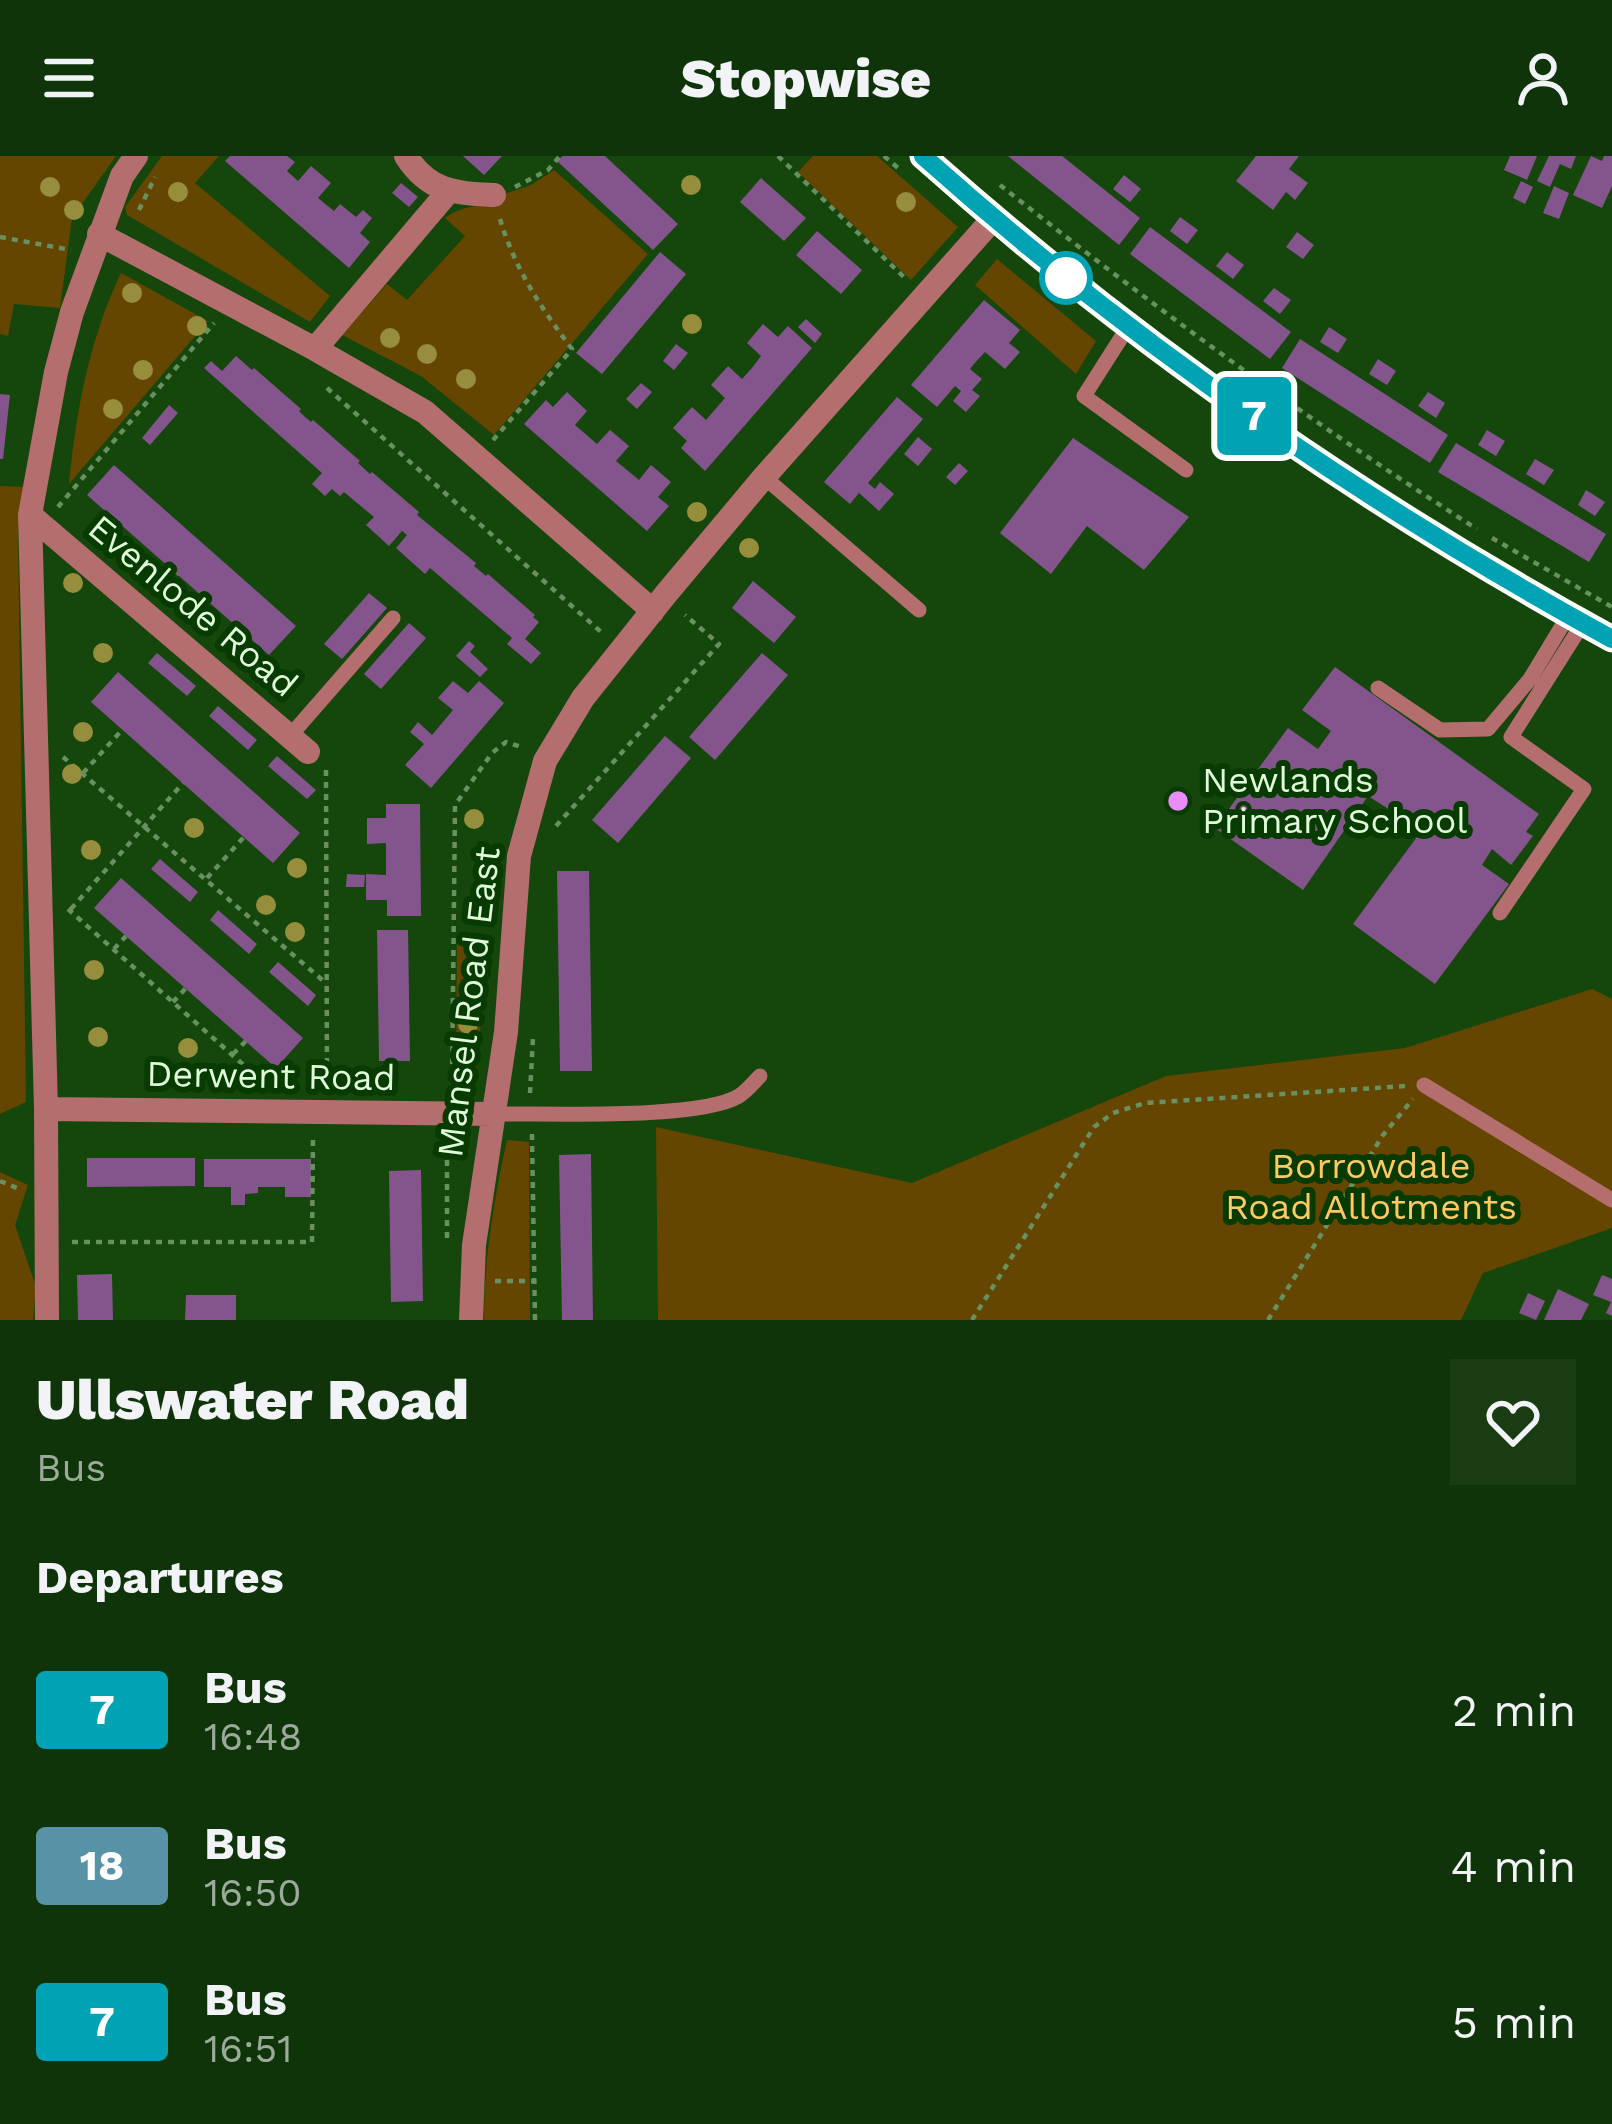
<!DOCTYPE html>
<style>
body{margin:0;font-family:"Work Sans",sans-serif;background:#193c12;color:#f1f3f6;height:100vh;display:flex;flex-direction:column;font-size:45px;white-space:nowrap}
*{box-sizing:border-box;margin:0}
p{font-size:39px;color:#9caa9c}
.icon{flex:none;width:66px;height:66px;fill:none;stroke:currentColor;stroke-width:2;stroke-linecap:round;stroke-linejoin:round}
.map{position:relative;height:1164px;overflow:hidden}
.drawer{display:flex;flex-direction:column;background:#103409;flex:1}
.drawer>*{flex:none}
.badge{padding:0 24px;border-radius:9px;font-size:42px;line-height:78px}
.map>.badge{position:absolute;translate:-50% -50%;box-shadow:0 0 0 6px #fff}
h2{padding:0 36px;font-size:45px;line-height:108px}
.round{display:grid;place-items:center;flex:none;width:126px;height:126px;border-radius:0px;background:#193c12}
.headline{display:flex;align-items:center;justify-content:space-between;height:204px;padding:0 36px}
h1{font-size:57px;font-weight:800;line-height:90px}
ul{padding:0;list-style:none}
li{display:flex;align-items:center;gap:36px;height:156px;padding:0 36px}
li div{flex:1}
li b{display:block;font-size:45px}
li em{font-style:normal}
li .badge{min-width:132px;font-weight:700;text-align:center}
header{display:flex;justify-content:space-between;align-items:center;height:156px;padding:0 36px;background:#103409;font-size:54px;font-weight:800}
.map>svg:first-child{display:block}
</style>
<header><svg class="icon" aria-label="menu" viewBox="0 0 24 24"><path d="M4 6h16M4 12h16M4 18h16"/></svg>Stopwise<svg class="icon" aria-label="person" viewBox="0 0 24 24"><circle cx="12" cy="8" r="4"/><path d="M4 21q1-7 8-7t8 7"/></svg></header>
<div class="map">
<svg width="1612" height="1164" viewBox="0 0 1612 1164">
<rect width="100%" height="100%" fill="#15460c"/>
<path fill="#644600" d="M 0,0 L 116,0 L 72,62 L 60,152 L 14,148 L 8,180 L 0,178 Z
M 162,0 L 219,0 L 195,27 L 330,140 L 310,166 L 127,59 L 125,51 Z
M 813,0 L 877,0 L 958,71 L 911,124 L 798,16 Z
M 554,14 L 648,98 L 494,279 L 421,220 L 342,179 L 387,128 L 407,144 L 465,80 L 445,62 C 462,49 484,49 504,47 L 504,38 L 531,29 Z
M 997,103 L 1096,185 L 1076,218 L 975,129 Z
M 121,117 L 208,165 L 69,328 C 76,255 89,184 121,117 Z
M 0,330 L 26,331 L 18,375 L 26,946 L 0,958 Z
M 457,778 L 489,779 L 475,929 L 456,932 Z
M 1592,833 L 1612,843 L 1612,1072 L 1483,1117 L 1461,1164 L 658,1164 L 656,971 L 912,1027 L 1166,920 L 1405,892 Z
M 507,984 L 529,986 L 530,1164 L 484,1164 C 484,1102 494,1044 507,984 Z
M 0,1016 L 28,1029 L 15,1069 L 36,1131 L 33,1164 L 0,1164 Z"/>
<path fill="#84558d" d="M 230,0 L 287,0 L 295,6 L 287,15 L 298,25 L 311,10 L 331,27 L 318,42 L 334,55 L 340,48 L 356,61 L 363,54 L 372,62 L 360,77 L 370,86 L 349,112 L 225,5 Z
M 463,0 L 502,0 L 484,19 Z
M 563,0 L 605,0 L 678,68 L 653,94 L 557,5 Z
M 1008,0 L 1062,0 L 1140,62 L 1119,89 Z
M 1256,0 L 1299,0 L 1289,13 L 1308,27 L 1295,44 L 1286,36 L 1273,54 L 1236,25 Z
M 1510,0 L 1537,0 L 1527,24 L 1504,14 Z
M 1549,0 L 1576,0 L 1571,13 L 1560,8 L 1550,31 L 1537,25 Z
M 1591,0 L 1602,5 L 1604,0 L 1612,0 L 1612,30 L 1602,52 L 1573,39 Z
M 1124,19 L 1141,33 L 1130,46 L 1113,33 Z
M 761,22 L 806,62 L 784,85 L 740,46 Z
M 1521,25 L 1533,31 L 1525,48 L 1513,42 Z
M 401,27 L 418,41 L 409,51 L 392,37 Z
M 1554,30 L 1569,37 L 1559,63 L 1543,57 Z
M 1180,61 L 1198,74 L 1187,88 L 1170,75 Z
M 1150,71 L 1291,176 L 1270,203 L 1130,98 Z
M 817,75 L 862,114 L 841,138 L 796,99 Z
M 1297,76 L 1314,89 L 1303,103 L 1286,91 Z
M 660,96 L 686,118 L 602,218 L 576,197 Z
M 1227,96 L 1244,109 L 1233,123 L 1216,110 Z
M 1274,132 L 1291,144 L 1280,158 L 1263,145 Z
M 984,144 L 1020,174 L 1009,187 L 1020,196 L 1005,213 L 985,196 L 973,209 L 970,213 L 982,223 L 972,234 L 980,240 L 966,256 L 953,245 L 961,235 L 955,230 L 937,251 L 911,229 Z
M 806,163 L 822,178 L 815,187 L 798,171 Z
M 763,168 L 778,181 L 788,170 L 812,192 L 705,315 L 681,292 L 687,285 L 673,272 L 692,251 L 706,264 L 725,242 L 711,229 L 728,210 L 742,223 L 752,212 L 761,200 L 747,187 Z
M 1329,171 L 1347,183 L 1338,197 L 1320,186 Z
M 1300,183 L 1448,279 L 1430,307 L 1282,212 Z
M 676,188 L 688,197 L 674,214 L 663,205 Z
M 236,200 L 252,214 L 254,212 L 301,253 L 299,255 L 305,261 L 311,266 L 313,264 L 360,305 L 358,307 L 370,318 L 372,316 L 419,356 L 417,359 L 476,407 L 474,410 L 486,420 L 488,418 L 535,459 L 533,461 L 539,466 L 525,483 L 541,497 L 531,508 L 507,488 L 512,482 L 430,412 L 425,418 L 396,392 L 407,379 L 402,375 L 389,390 L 366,369 L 374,361 L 344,336 L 340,340 L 332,333 L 325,340 L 312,328 L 322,317 L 204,212 L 211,205 L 222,215 Z
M 1378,203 L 1396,215 L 1387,229 L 1369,218 Z
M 641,227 L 652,236 L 637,253 L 626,243 Z
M 567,236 L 587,255 L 575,269 L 597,288 L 610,274 L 629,290 L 616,305 L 627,314 L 639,324 L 651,309 L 671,326 L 658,341 L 669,350 L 647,375 L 524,268 L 546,244 L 553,251 Z
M 1428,236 L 1445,247 L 1436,262 L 1418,250 Z
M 0,238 L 10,239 L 3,303 L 0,303 Z
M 897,241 L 923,263 L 868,327 L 875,333 L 880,326 L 894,338 L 879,355 L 859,337 L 850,348 L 824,326 Z
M 169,249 L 178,257 L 150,289 L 142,282 Z
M 1487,274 L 1505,285 L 1496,300 L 1478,289 Z
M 918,281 L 932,293 L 918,310 L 904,298 Z
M 1073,282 L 1189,361 L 1144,414 L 1087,370 L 1051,418 L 1000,377 Z
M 1456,287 L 1606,378 L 1589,406 L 1438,316 Z
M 1535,303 L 1554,314 L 1544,329 L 1526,318 Z
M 959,307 L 968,315 L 955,329 L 946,321 Z
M 114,309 L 296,470 L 269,499 L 87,339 Z
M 1586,334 L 1605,346 L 1595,360 L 1578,349 Z
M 753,425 L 796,461 L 774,487 L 732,452 Z
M 369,437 L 387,452 L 342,503 L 324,488 Z
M 409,467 L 426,482 L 381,533 L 364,518 Z
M 469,485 L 475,490 L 470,496 L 488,513 L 480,521 L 456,500 Z
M 157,497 L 196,530 L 187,540 L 148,507 Z
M 762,497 L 788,519 L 715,604 L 689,581 Z
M 1335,511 L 1539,658 L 1526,676 L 1533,680 L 1511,709 L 1492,693 L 1482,709 L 1509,728 L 1435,828 L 1353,768 L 1422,674 L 1368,640 L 1303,734 L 1215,672 L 1288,572 L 1318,593 L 1331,575 L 1302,554 Z
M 118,516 L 300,677 L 273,707 L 91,546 Z
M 453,525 L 468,537 L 479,525 L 504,547 L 431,632 L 405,609 L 424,588 L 410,576 L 418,566 L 432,579 L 453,554 L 438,542 Z
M 218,550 L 257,584 L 248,594 L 209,560 Z
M 665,580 L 691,602 L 618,687 L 592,664 Z
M 277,600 L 316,634 L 307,643 L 268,610 Z
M 386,648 L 420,648 L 421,760 L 387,760 L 387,744 L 366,744 L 366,718 L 386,719 L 386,687 L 367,688 L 367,662 L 386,662 Z
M 160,703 L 198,736 L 190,746 L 151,713 Z
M 557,715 L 589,715 L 592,915 L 560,915 Z
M 347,718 L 365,719 L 364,731 L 346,731 Z
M 121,722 L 303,882 L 276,912 L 94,752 Z
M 218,754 L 257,788 L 249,798 L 210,764 Z
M 377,774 L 408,774 L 410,905 L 379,905 Z
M 278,806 L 316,839 L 308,850 L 269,816 Z
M 591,998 L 593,1164 L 562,1164 L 559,999 Z
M 87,1002 L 195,1002 L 195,1030 L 87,1031 Z
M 204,1003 L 311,1003 L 311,1041 L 285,1041 L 285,1031 L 258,1031 L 258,1037 L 245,1038 L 245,1049 L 231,1049 L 231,1031 L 204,1031 Z
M 421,1014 L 423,1145 L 391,1146 L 389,1015 Z
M 112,1118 L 113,1164 L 78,1164 L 77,1119 Z
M 1602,1119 L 1612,1123 L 1612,1160 L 1606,1157 L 1611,1146 L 1593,1139 Z
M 1558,1133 L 1589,1148 L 1581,1164 L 1544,1164 Z
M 1528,1137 L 1545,1145 L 1536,1164 L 1519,1157 Z
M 186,1139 L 236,1139 L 236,1164 L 185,1164 Z"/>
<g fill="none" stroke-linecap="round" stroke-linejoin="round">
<path stroke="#689061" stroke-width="4.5" stroke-dasharray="6 6" stroke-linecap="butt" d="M 778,0 L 907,124
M 884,0 L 898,12
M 1000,29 C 1155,152 1310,266 1477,373
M 515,31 L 548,14 L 560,0
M 139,54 L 155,21
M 0,81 L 71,94
M 327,232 L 601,476
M 493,284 L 572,193 C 541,152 515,113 500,63
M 58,351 L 214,167
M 1492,382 L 1612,451
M 102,384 L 118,366
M 161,437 L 177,418
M 223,491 L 239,472
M 63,601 L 327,828
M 326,614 L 327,933
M 83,617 L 122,574
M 556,670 L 719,488 L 685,459
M 207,722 L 244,681
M 68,753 L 266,929
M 71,753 L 183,627
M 114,793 L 126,780
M 173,846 L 186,832
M 233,898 L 246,885
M 452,932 L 455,649 L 492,597 L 506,586 L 524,592
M 530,937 L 533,882
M 532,978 L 535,1164
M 447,980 L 447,1082
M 0,1025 L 22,1034
M 72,1086 L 312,1086 L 313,983
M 495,1125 L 534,1125
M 972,1164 L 1094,971 L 1113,957 L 1145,947 L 1406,930
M 1268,1164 L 1383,979 L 1413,943"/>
<path stroke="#b36e6d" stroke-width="15" d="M 1128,171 L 1084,240 L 1186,314
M 764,321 L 919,454
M 1378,532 L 1440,574 L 1488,573 L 1530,523 L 1568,460
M 290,580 L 393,462
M 1500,757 L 1584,633 L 1511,581 L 1583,467
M 1424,929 L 1612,1044
M 494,958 C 547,957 699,964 739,940 C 747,935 754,926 760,920"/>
<path stroke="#b36e6d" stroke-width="24" d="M 406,0 C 429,36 455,37 494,39
M 923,0 C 1132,187 1366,348 1612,484
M 99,78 L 315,193 L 425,256 L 653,455
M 315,193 L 448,36
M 30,359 L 308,596
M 46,953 L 494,958
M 47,1164 L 46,953 L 30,359 L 56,216 L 72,156 L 122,20 L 136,0
M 471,1164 L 474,1089 L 506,876 L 519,700 L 545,605 L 583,542 L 666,438 L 764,321 L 993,63"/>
</g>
<g fill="#968e3c">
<circle cx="691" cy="29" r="10"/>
<circle cx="50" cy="31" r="10"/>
<circle cx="178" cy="36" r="10"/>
<circle cx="906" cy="46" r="10"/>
<circle cx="74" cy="54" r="10"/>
<circle cx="132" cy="137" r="10"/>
<circle cx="692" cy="168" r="10"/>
<circle cx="197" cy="170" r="10"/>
<circle cx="390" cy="182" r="10"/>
<circle cx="427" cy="198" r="10"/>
<circle cx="143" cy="214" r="10"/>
<circle cx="466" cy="223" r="10"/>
<circle cx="113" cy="253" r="10"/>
<circle cx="697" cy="356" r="10"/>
<circle cx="749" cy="392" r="10"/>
<circle cx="73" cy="427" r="10"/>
<circle cx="103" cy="497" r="10"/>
<circle cx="83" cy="576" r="10"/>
<circle cx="72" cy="618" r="10"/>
<circle cx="474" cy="663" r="10"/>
<circle cx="194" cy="672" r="10"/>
<circle cx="91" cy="694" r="10"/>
<circle cx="297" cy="712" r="10"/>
<circle cx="266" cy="749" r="10"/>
<circle cx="295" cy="776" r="10"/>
<circle cx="94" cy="814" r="10"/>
<circle cx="468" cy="868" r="10"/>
<circle cx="98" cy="881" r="10"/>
<circle cx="188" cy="892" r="10"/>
</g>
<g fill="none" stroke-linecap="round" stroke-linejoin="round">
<defs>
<path id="line" d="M 923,0 C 1132,187 1366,348 1612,483"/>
</defs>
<use href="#line" stroke="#fff" stroke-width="27"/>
<use href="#line" stroke="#00a3b4" stroke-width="18"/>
</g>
<circle fill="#fff" stroke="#00a3b4" stroke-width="6" cx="1066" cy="122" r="24"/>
<circle fill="#ea8dfc" stroke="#073b00" stroke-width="4.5" cx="1178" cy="645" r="12"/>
<g text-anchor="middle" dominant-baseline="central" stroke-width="12" stroke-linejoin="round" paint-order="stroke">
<g font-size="36" fill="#e0fbdb" stroke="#073b00">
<text transform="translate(193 450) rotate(40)">Evenlode Road</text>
<text transform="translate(469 846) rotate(-83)">Mansel Road East</text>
<text transform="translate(271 920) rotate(1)">Derwent Road</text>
</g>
<g font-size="36" fill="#e0fbdb" stroke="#073b00" text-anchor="start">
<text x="1202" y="624">Newlands<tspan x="1202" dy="41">Primary School</tspan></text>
</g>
<g font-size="36" fill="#ffc963" stroke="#073b00">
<text x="1371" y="1010">Borrowdale<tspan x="1371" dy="41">Road Allotments</tspan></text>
</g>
</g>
</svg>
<b class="badge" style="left:1254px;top:260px;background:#00a3b4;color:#fff">7</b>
</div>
<section class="drawer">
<div class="headline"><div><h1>Ullswater Road</h1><p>Bus</p></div><a class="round"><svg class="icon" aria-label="heart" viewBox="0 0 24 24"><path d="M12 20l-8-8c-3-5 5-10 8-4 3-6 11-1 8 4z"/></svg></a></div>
<h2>Departures</h2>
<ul>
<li><span class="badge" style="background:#00a3b4;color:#fff">7</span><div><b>Bus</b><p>16:48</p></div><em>2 min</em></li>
<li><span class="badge" style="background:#5892a7;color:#fff">18</span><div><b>Bus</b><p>16:50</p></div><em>4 min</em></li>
<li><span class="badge" style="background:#00a3b4;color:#fff">7</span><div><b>Bus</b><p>16:51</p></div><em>5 min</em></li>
</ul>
</section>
